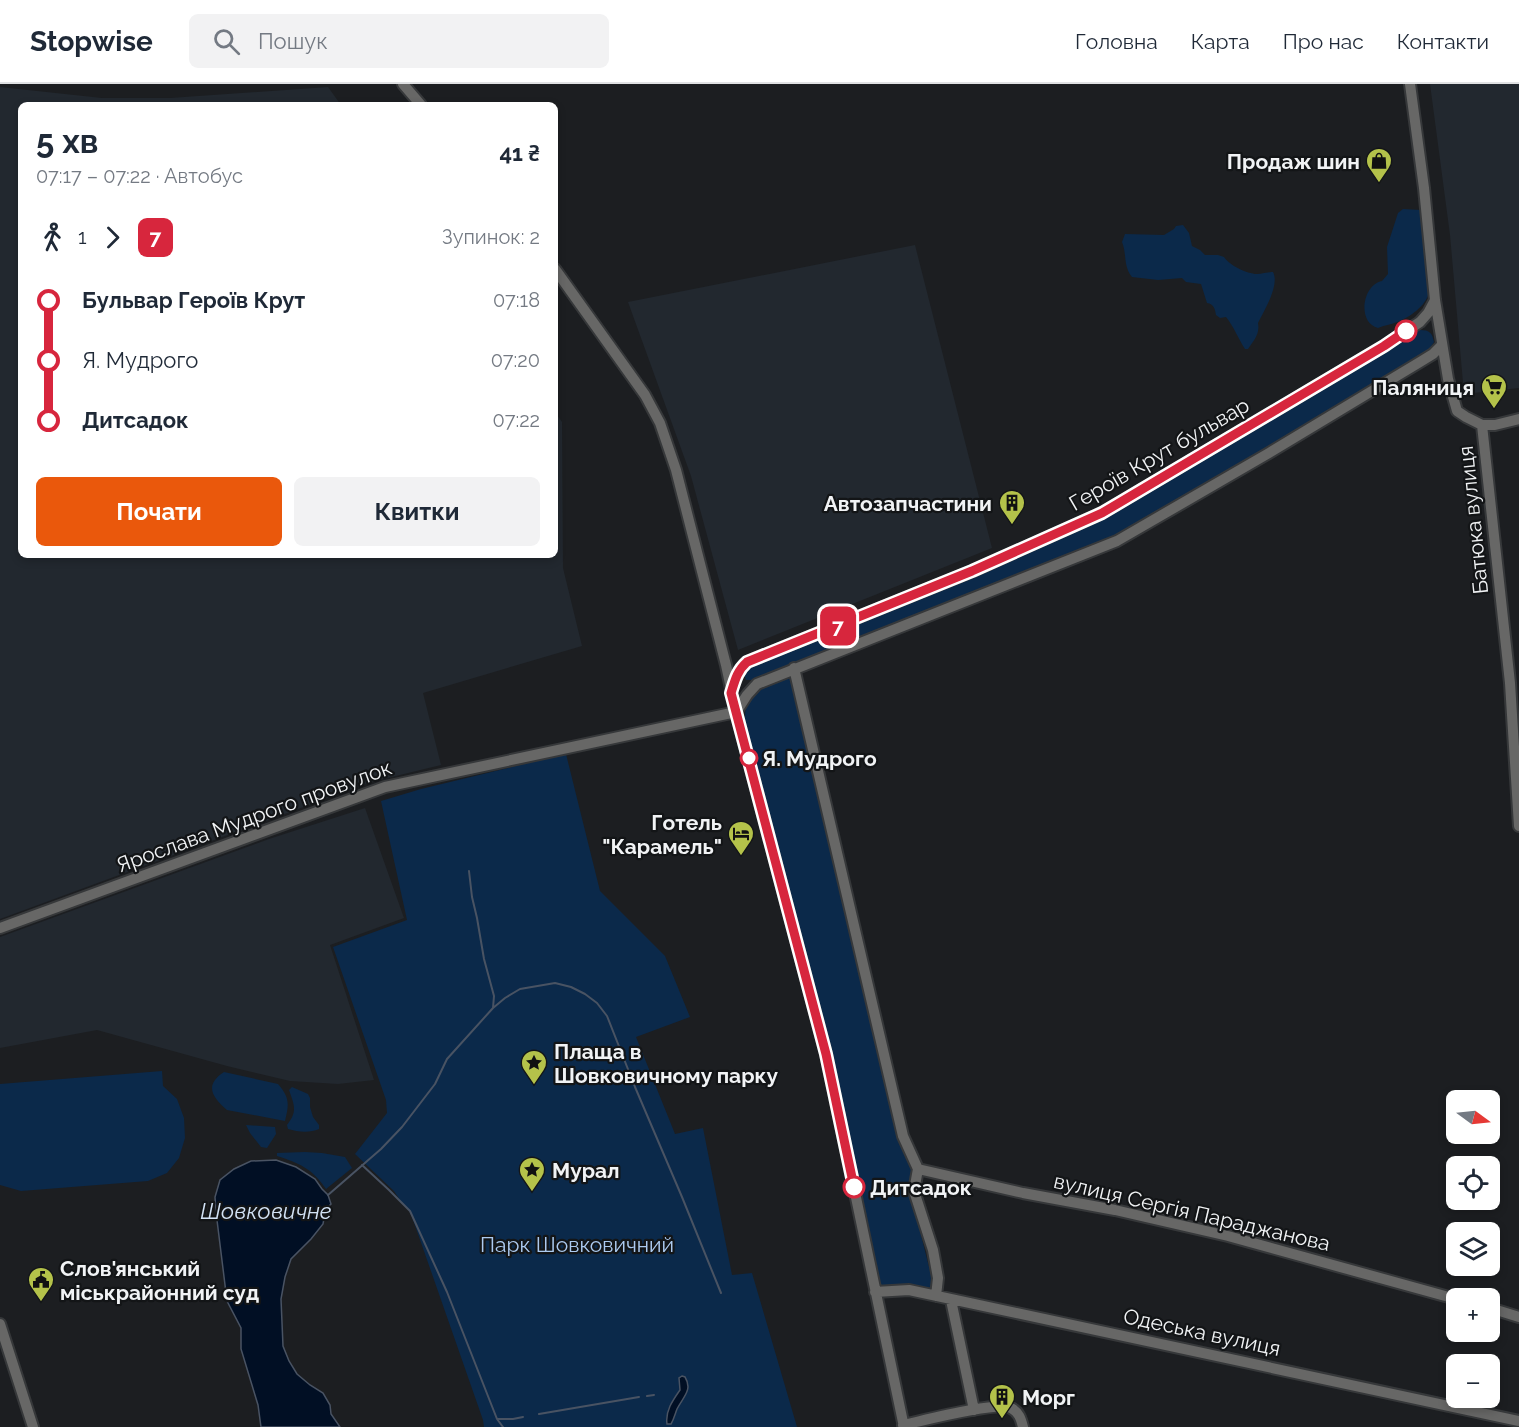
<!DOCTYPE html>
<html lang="uk">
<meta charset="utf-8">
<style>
body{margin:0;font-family:Raleway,sans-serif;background:#f2f2f3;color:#1f2937;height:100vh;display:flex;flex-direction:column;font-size:22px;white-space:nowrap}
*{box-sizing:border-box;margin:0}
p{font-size:20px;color:#747a83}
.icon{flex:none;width:33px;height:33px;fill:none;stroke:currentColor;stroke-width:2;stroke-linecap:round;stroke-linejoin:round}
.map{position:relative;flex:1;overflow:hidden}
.panel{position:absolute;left:18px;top:18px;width:540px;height:456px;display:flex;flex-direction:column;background:#fff;border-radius:9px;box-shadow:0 3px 9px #0003}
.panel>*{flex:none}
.badge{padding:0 12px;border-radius:9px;font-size:21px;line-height:39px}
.needle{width:39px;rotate:105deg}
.controls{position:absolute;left:1446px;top:1006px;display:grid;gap:12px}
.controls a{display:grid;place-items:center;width:54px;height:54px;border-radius:9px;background:#fff;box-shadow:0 3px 9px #0003;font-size:30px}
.map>.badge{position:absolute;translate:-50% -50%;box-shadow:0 0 0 3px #fff}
.legs{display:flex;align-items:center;gap:9px;height:66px;padding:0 18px;font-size:20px}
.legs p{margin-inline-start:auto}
.summary{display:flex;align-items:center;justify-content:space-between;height:102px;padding:0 18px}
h1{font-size:33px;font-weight:700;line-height:45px}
.action{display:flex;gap:12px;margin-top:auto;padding:12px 18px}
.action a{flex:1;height:69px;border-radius:9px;background:#ea580c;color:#fff;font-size:24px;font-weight:700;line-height:69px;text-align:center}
.action a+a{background:#f2f2f3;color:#1f2937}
ul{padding:0 18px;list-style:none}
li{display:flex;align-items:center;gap:21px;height:60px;font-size:22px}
li i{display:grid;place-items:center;width:9px;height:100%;margin:0 8px;background:currentColor}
li i::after{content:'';width:15px;height:15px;margin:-8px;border:4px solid;border-radius:50%;background:#fff}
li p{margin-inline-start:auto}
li:first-child i{background:linear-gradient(#0000 50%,currentColor 0)}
li:last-child i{background:linear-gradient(currentColor 50%,#0000 0)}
header{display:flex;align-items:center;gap:36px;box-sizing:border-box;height:84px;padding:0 30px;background:#fff;border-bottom:2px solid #e0e1e3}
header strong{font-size:28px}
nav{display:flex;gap:33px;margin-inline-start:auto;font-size:21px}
.search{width:420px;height:54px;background:#f2f2f3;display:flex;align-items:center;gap:15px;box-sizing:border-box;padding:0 21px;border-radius:9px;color:#747a83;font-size:22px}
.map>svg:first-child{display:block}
</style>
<header>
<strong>Stopwise</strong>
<div class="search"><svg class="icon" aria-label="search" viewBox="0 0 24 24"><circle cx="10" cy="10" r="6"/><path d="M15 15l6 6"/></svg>Пошук</div>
<nav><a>Головна</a><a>Карта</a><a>Про нас</a><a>Контакти</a></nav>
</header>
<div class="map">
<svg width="1519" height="1343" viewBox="0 0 1519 1343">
<rect width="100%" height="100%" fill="#1c1e21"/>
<path fill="#22282f" d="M 1430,0 L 1519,0 L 1519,304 L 1464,310 L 1450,151 Z
M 0,3 L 102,14 L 170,14 L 328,3 L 341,21 L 21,21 L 21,471 L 555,471 L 555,328 L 562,338 L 563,484 L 582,562 L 423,609 L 441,681 L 371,698 L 0,835 Z
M 915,161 L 992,464 L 738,566 L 691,392 L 628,218 Z
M 365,724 L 404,834 L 330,861 L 374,996 L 338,1000 L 290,997 L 227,982 L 97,946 L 0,964 L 0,853 L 269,755 Z"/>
<path fill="#0b294a" d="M 1403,125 L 1421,126 L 1429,208 C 1427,221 1409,234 1397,238 C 1391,241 1384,241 1378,244 C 1357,239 1362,201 1382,197 L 1388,190 L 1387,163 L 1398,129 Z
M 1183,141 L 1189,149 L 1192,162 L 1200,166 L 1205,171 L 1218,171 L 1224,173 C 1229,181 1247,190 1257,190 C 1262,190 1267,188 1273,188 C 1280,201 1264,227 1258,239 C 1260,250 1254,256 1248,265 L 1245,265 C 1238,254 1234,243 1226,233 L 1220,234 L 1216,231 C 1215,225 1214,220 1207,219 L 1201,200 L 1186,198 L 1182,194 L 1158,196 L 1132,193 C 1123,182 1127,170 1122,158 L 1125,150 L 1164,151 L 1174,145 L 1176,142 Z
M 1420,246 C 1430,246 1432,249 1434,258 L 1428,267 L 1116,455 L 752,596 L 746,596 L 743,589 L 745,585 L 1105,433 Z
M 791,591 L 913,1084 L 910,1107 L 931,1191 L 932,1206 L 897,1205 L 880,1201 L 876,1191 L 826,952 L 749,655 C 748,649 746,642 745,636 C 743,609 771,599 791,591 Z
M 566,670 L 600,807 L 665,872 L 690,933 L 636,953 L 675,1050 L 703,1044 L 732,1191 L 752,1189 L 797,1343 L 484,1343 L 483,1336 L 410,1127 L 400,1116 L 394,1107 L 355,1070 L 387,1029 L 386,1016 L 333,863 L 407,836 L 381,717 L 421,705 Z
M 162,987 L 163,1002 L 177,1015 L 184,1034 L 185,1054 L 179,1074 L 167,1089 L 148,1097 L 21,1107 L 0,1101 L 0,1000 Z
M 224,988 L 278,1000 C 290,1014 289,1020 285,1037 L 227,1026 C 212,1013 204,1001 224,988 Z
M 292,1003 L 308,1010 L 310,1014 L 310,1023 L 313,1033 L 319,1041 L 319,1045 C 310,1049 298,1048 288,1045 L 287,1041 C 298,1027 294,1021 289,1006 Z
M 246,1041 L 275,1043 L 276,1050 L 267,1064 L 261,1063 L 250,1049 Z
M 305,1068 L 322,1069 L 345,1073 L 352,1084 L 326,1105 C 313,1085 299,1079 277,1072 L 277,1069 Z"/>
<path fill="#010f24" stroke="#495363" stroke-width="1.5" d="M 276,1076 L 296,1083 L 315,1095 L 322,1105 L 328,1111 L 331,1120 L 326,1125 L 323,1140 L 311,1155 L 291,1175 L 285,1193 L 281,1215 L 283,1262 L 289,1277 L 297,1290 L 310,1301 L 323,1309 L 330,1321 L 331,1330 L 340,1343 L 261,1343 L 258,1321 L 241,1265 L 241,1244 L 227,1217 L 216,1128 L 215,1113 L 220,1096 L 234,1085 L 251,1077 Z
M 682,1292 L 685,1293 C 693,1306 683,1313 677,1325 C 675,1330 674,1335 671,1340 L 667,1340 C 665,1327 673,1316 680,1306 L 679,1294 Z"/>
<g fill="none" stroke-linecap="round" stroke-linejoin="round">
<path stroke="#495363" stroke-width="2" d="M 493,924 L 505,914 L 520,905 L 555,899 L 571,903 L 585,910 L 597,919 L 607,932 L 635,1003 L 682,1113 L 721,1209
M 362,1081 L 389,1106 L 410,1127 L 447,1208 L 497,1335 L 503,1343
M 328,1111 L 381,1065 L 402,1043 L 435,1000 L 447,975 L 493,924 L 494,912 L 484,875 L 477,834 L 472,813 L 469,787
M 647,1312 L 654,1311
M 539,1330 L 639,1313
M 497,1335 L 513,1335 L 523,1333"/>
<defs>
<path id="minor" d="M 403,0 L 421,21
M 1410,0 L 1424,104 L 1435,216 L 1448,295 L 1457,327 L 1466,333 L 1482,341 L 1495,341 L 1519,335
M 555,185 L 645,311 L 660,339 L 676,386 L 726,581 L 736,628 L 826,970 L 904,1343
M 1482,341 L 1510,599 L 1519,742
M 794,584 L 903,1052 L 918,1085 L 914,1107 L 933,1166 L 938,1194 L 936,1212
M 732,605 C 736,594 738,586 747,578 L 973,487 L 1102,429 L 1384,262 L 1420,238 L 1428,229 L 1435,216
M 736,628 L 747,611 L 757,600 L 1117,457 L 1269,369 L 1420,278 L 1433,270 L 1442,261
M 0,844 L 385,703 L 736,628
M 918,1085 L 1023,1109 L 1115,1126 L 1228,1152 L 1456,1215
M 875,1208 L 909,1206 L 1519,1337
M 951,1216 L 974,1326
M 1490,1224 L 1519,1233
M 0,1240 L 33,1343
M 903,1341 C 922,1337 997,1317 1011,1324 C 1019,1328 1021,1335 1023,1343"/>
</defs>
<use href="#minor" stroke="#36383a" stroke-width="14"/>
<use href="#minor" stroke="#676766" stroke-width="10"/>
</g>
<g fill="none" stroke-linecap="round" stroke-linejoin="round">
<defs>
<path id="line-1" d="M 854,1103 L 826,970 L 731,609 C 735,596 737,587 747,578 L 972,487 L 1102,429 L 1384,262 L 1406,247"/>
</defs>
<use href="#line-1" stroke="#fff" stroke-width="14"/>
<use href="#line-1" stroke="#d7263d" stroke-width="9"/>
</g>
<defs>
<symbol id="shop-pin" viewBox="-11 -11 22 30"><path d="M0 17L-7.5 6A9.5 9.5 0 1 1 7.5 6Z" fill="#b4c24a" stroke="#131517"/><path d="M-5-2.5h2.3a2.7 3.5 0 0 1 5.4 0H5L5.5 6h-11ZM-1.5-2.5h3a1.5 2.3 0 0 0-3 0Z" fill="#111"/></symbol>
<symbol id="supermarket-pin" viewBox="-11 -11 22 30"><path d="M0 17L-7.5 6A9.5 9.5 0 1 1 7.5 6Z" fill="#b4c24a" stroke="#131517"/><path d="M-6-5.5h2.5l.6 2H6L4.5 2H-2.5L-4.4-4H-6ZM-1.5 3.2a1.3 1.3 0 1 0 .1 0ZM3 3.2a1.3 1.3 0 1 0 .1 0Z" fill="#111"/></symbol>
<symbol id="building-pin" viewBox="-11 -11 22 30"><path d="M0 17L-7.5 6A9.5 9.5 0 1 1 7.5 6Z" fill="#b4c24a" stroke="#131517"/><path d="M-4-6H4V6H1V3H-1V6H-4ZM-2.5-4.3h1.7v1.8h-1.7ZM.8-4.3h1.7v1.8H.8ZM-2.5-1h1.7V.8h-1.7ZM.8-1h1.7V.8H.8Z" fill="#111"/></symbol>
<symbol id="hotel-pin" viewBox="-11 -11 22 30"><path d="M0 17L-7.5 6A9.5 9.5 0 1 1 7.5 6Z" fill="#b4c24a" stroke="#131517"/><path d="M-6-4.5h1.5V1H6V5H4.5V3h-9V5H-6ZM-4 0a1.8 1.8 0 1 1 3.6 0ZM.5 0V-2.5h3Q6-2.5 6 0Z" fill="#111"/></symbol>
<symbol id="sight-pin" viewBox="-11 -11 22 30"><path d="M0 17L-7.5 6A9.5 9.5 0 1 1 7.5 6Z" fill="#b4c24a" stroke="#131517"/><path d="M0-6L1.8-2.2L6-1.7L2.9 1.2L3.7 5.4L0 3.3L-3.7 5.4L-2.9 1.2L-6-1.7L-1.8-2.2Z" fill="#111"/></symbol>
<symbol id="civic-pin" viewBox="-11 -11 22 30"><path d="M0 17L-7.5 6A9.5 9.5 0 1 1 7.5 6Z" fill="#b4c24a" stroke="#131517"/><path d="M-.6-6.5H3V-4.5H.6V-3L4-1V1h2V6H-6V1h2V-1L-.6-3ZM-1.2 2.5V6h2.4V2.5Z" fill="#111"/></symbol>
</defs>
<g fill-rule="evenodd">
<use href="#shop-pin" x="1364" y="62" width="30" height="40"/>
<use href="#supermarket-pin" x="1479" y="288" width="30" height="40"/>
<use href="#building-pin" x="997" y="404" width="30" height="40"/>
<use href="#hotel-pin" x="726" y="735" width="30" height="40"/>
<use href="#sight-pin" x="519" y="964" width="30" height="40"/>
<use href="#sight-pin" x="517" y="1071" width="30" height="40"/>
<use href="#civic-pin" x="26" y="1181" width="30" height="40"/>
<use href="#building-pin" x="987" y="1298" width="30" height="40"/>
</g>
<g fill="#fff" stroke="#d7263d" stroke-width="3">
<circle cx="1406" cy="247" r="10"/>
<circle cx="749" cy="674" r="8"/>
<circle cx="854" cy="1103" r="10"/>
</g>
<g text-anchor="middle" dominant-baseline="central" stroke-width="4.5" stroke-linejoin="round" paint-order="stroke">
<g font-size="21" font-weight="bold" fill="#f1f3f5" stroke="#131517" text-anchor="end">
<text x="1360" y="77">Продаж шин</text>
<text x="1474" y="303">Паляниця</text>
<text x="992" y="419">Автозапчастини</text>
<text x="722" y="738">Готель<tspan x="722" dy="24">"Карамель"</tspan></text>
<text x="554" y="967" text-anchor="start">Плаща в<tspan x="554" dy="24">Шовковичному парку</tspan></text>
<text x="552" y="1086" text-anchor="start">Мурал</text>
<text x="60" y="1184" text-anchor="start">Слов'янський<tspan x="60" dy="24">міськрайонний суд</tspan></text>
<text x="1022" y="1313" text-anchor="start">Морг</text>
</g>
<g font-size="21" fill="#f1f3f5" stroke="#131517">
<text transform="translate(1159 370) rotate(-30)">Героїв Крут бульвар</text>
<text transform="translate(1473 436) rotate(-96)">Батюка вулиця</text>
<text transform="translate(254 732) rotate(-20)">Ярослава Мудрого провулок</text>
<text transform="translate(1192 1128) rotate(13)">вулиця Сергія Параджанова</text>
<text transform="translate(1202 1248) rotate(12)">Одеська вулиця</text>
</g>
<g font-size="21" font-weight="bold" fill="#f1f3f5" stroke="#131517" text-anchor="start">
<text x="762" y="674">Я. Мудрого</text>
<text x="870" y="1103">Дитсадок</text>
</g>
<g font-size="21" fill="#accaf0" stroke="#131517">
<text x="577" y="1160">Парк Шовковичний</text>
</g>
<g font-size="22" font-style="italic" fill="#d3e3f6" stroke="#131517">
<text x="266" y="1127">Шовковичне</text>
</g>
</g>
</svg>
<div class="controls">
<a><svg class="needle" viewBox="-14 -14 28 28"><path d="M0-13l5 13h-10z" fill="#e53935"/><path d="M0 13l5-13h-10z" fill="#747a83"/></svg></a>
<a><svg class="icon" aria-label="locate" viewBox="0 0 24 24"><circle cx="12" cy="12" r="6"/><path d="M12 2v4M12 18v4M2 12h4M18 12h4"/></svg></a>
<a><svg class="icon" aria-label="layers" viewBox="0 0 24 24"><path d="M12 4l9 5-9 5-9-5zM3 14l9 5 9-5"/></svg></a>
<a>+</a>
<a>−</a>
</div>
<b class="badge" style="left:838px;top:542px;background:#d7263d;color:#fff">7</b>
<section class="panel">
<div class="summary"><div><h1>5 хв</h1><p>07:17 – 07:22 · Автобус</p></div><b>41 ₴</b></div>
<div class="legs"><svg class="icon" aria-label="walk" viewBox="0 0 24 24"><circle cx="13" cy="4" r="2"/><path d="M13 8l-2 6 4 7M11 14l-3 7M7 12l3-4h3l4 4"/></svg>1<svg class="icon" aria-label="forward" viewBox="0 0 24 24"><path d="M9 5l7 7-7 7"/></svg><b class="badge" style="background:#d7263d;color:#fff">7</b><p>Зупинок: 2</p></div>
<ul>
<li><i style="color:#d7263d"></i><b>Бульвар Героїв Крут</b><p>07:18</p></li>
<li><i style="color:#d7263d"></i><span>Я. Мудрого</span><p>07:20</p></li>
<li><i style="color:#d7263d"></i><b>Дитсадок</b><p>07:22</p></li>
</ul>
<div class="action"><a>Почати</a><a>Квитки</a></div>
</section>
</div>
